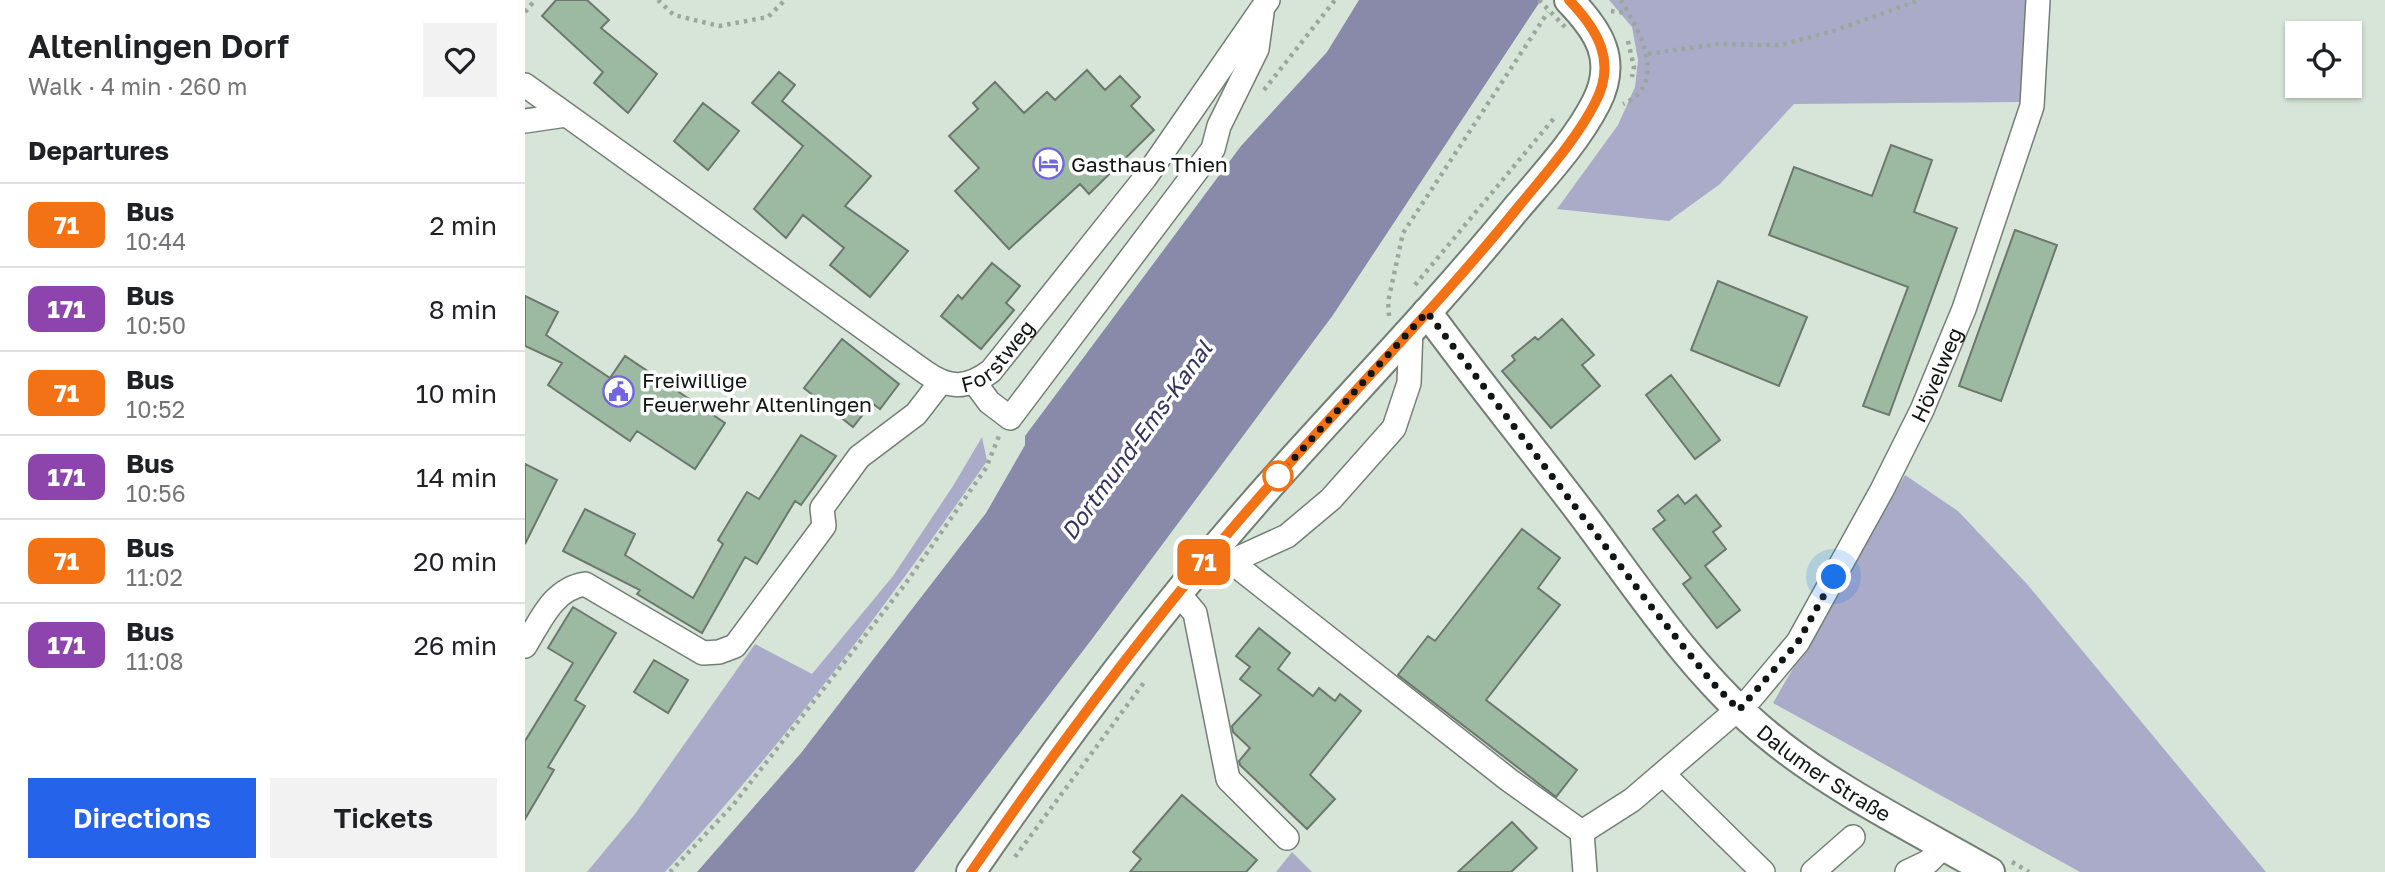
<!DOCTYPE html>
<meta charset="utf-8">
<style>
body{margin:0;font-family:"Golos Text",sans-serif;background:#f2f2f2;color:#202124;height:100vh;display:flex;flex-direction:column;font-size:26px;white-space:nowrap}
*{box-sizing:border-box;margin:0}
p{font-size:23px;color:#757577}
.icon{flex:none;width:38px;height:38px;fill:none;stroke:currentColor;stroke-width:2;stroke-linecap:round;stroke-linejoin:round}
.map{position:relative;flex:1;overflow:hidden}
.side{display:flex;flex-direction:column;background:#fff;width:525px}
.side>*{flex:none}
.badge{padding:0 14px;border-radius:10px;font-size:24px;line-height:46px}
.controls{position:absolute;left:1760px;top:21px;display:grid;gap:14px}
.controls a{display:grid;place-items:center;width:77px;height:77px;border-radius:0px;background:#fff;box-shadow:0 2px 5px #0004;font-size:35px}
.you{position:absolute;width:35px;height:35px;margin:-18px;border:5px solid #fff;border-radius:50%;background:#1a73e8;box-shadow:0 0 0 10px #1a73e833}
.map>.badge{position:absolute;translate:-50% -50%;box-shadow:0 0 0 4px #fff}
h2{padding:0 28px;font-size:26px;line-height:63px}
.round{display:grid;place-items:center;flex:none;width:74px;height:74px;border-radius:0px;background:#f2f2f2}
.head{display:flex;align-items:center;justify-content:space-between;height:119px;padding:0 28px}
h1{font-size:33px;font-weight:600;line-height:52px}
.action{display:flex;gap:14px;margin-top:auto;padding:14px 28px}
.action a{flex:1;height:80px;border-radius:0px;background:#2563eb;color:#fff;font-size:28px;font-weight:600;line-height:80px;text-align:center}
.action a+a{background:#f2f2f2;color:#202124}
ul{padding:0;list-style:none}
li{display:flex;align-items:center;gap:21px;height:84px;padding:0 28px;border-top:2px solid #e0e0e0}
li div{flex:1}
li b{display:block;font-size:26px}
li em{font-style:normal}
li .badge{min-width:77px;font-weight:700;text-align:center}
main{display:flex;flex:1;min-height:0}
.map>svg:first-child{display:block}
</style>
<main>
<section class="side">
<div class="head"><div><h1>Altenlingen Dorf</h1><p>Walk · 4 min · 260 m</p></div><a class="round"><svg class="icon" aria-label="heart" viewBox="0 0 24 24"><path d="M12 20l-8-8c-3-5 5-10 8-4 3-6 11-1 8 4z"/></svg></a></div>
<h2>Departures</h2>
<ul>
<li><span class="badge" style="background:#f47216;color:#fff">71</span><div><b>Bus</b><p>10:44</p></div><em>2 min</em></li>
<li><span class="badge" style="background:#8e44ad;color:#fff">171</span><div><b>Bus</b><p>10:50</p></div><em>8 min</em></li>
<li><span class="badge" style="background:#f47216;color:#fff">71</span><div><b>Bus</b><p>10:52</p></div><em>10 min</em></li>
<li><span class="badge" style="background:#8e44ad;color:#fff">171</span><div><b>Bus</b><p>10:56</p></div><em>14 min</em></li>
<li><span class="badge" style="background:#f47216;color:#fff">71</span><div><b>Bus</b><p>11:02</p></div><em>20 min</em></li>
<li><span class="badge" style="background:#8e44ad;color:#fff">171</span><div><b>Bus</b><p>11:08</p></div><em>26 min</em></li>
</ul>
<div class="action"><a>Directions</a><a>Tickets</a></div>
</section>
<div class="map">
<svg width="1860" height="872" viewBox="0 0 1860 872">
<rect width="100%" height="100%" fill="#d7e5d9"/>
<path fill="#aaabc9" d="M 1084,0 L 1508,0 L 1499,102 L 1269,104 L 1195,184 L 1144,221 L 1032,209 L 1093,125 L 1110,87 L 1113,60 L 1107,27 Z
M 457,437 L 462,461 C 362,604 259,745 140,872 L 62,872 L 110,814 L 230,644 L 287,674 L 368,576 L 428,486 Z
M 1380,475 L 1433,511 L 1502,584 L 1741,872 L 1555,872 L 1248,703 Z
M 767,852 L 787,872 L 751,872 Z"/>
<path fill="#898aaa" d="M 834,0 L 1016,0 L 808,315 L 567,639 L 389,872 L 172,872 L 276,753 L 461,513 L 500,445 L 500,436 L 716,146 L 802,52 Z"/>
<path fill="#9cbaa2" stroke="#6c786e" stroke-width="2" d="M 31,0 L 62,0 L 84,20 L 76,28 L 132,74 L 103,113 L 69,83 L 78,72 L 17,16 Z
M 562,70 L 580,90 L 595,76 L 615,97 L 606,106 L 629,130 L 564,194 L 555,184 L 484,249 L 430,191 L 454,168 L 424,136 L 453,109 L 448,103 L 470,82 L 499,113 L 522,92 L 530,100 Z
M 254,72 L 270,85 L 257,101 L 346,176 L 320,206 L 383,251 L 345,297 L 305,265 L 319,248 L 278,215 L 261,238 L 229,209 L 278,146 L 227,103 Z
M 178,103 L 214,131 L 183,170 L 149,141 Z
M 1366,145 L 1407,160 L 1389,212 L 1432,228 L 1364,415 L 1338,406 L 1383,287 L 1244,235 L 1269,167 L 1347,196 Z
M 1490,230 L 1532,245 L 1476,401 L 1434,386 Z
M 467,263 L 495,286 L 481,303 L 489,310 L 456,349 L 416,316 L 433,295 L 437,299 Z
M 1193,281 L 1282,317 L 1254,386 L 1166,350 Z
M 0,296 L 33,312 L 21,335 L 85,378 L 100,356 L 200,423 L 170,469 L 112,431 L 105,441 L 23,385 L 37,363 L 0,346 Z
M 1037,319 L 1069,355 L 1057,365 L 1075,386 L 1026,428 L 977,371 L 990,360 L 987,356 L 1010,337 L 1013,340 Z
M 317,339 L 374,384 L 355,409 L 347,403 L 328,427 L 279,388 Z
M 1146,375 L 1195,440 L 1170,459 L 1121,395 Z
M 276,435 L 311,456 L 276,505 L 270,501 L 232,564 L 220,557 L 177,633 L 112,594 L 115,590 L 38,551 L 60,509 L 110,534 L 100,555 L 168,598 L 198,544 L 193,540 L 222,492 L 234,499 Z
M 0,464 L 32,480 L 0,544 Z
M 1153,495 L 1160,504 L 1171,495 L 1196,526 L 1188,532 L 1201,549 L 1180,566 L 1215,610 L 1192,628 L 1158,584 L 1166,578 L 1128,529 L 1140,520 L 1133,511 Z
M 997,529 L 1035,558 L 1013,588 L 1035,605 L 961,700 L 1052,770 L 1031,797 L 873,675 L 903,636 L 910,641 Z
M 48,607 L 91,633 L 50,700 L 60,706 L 23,767 L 29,770 L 0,819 L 0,741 L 48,663 L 23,648 Z
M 734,628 L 765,653 L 753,669 L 788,696 L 794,688 L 810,701 L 815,694 L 836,711 L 785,775 L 810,799 L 782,829 L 715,765 L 714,761 L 725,748 L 708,732 L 707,726 L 736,695 L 715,679 L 725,667 L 711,656 Z
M 129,660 L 163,680 L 143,713 L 109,692 Z
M 657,795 L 732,860 L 721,872 L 605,872 L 616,859 L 608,852 Z
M 987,822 L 1012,848 L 986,872 L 933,872 Z"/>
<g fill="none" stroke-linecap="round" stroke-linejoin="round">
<defs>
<g id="minor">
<path id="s1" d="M 0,85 L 400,372 C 424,389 442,389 466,371 L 620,178 L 743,0"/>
<path d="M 0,121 L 41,115"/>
<path d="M 450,383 L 464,402 L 485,418 L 688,149 L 694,126 L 732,49 L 737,13"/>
<path id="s2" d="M 690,549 L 984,780 L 1057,832 L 1107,800 L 1226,698 L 1273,642 L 1357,490 L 1397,410 L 1439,309 L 1507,106 L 1513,0"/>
<path d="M 707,561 L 762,536 L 806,499 L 869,428 L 884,383 L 886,329"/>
<path d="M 653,593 L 670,613 L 703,779 L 762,838"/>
<path d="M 0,646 C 16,620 28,589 60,584 L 178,653 L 194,652 L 210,646 L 299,526 L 297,508 L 334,457 L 391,414 L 415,383"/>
<path d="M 1138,774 L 1238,872"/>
<path d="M 1057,832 L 1060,872"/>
<path d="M 1288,872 L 1328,837"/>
<path d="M 1382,872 L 1403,862 L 1419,846"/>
</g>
<g id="major">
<path id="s3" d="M 902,312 C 953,382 1008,449 1060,518 C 1116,593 1170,676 1244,736 C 1308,789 1392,830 1465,872"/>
<path d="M 446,872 C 541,734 641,601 753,476 C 832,388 915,302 990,210 C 1018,177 1051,142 1071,103 C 1093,60 1074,31 1044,0"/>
</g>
</defs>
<use href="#minor" stroke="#737f75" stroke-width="26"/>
<use href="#major" stroke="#737f75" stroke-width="32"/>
<path stroke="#9ba69d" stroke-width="4.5" stroke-dasharray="3.5 5" stroke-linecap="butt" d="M 133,0 L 149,15 L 194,26 L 243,17 L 260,0
M 1096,0 C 1114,31 1145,83 1098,104
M 1086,11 L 1103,13
M 0,12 L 10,0
M 1103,41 L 1109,67 L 1107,77
M 1123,54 L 1192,44 L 1256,45 L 1308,31 L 1395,0
M 739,90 L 810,0
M 890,285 L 1030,117
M 864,316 L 863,302 L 878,233 L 1023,12
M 490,857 L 620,681
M 1487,862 L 1504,872
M 145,872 L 208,805 L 381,583 L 461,468 L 474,436"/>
<use href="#minor" stroke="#fff" stroke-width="23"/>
<use href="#major" stroke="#fff" stroke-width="28"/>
<path stroke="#9ba69d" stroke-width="4.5" stroke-dasharray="3.5 5" stroke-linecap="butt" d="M 1014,0 L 1042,29"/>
</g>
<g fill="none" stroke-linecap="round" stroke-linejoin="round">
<defs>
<path id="line" d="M 446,872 C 541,734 641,601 753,476 C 833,386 918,300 994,206 C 1020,174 1051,140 1070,103 C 1092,62 1073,30 1044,0"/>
</defs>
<use href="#line" stroke="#fff" stroke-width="16"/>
<use href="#line" stroke="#f47216" stroke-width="10"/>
<path stroke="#121613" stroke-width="7" stroke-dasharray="0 12.6" d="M 753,476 L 902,312 L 1125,605 L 1186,681 L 1214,710 L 1273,642 L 1309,577"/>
</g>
<defs>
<symbol id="hotel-ring" viewBox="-11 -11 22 22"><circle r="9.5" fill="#fff" stroke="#7266e0" stroke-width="1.5"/><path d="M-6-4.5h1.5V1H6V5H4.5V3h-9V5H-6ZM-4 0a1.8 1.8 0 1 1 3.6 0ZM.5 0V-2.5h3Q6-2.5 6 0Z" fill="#7266e0"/></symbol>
<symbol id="civic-ring" viewBox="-11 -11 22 22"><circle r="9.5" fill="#fff" stroke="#7266e0" stroke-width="1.5"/><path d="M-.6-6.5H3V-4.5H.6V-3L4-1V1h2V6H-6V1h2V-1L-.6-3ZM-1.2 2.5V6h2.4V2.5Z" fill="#7266e0"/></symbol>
</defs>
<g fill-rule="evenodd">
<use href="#hotel-ring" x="506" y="146" width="35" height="35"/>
<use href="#civic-ring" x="76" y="374" width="35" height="35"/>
</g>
<circle fill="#fff" stroke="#f47216" stroke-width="3.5" cx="753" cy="476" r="14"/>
<g text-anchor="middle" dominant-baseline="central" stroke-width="7" stroke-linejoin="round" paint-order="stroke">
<g font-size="21" fill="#121613" stroke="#fff" text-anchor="start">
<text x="546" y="164">Gasthaus Thien</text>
<text x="117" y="380">Freiwillige<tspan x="117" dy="24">Feuerwehr Altenlingen</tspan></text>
</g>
<g font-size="21" fill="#121613" stroke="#fff">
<text stroke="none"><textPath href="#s1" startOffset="579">Forstweg</textPath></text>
<text stroke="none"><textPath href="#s2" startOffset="1054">Hövelweg</textPath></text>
<text stroke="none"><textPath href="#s3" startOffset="612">Dalumer Straße</textPath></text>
</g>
<g font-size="23" font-style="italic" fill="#34315e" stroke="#fff">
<text transform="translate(611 440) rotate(-54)">Dortmund-Ems-Kanal</text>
</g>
</g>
</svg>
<div class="controls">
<a><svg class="icon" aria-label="locate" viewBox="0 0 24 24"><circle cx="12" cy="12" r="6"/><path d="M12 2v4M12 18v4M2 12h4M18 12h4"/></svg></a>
</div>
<div class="you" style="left:1309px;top:577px"></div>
<b class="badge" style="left:679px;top:562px;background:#f47216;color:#fff">71</b>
</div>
</main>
